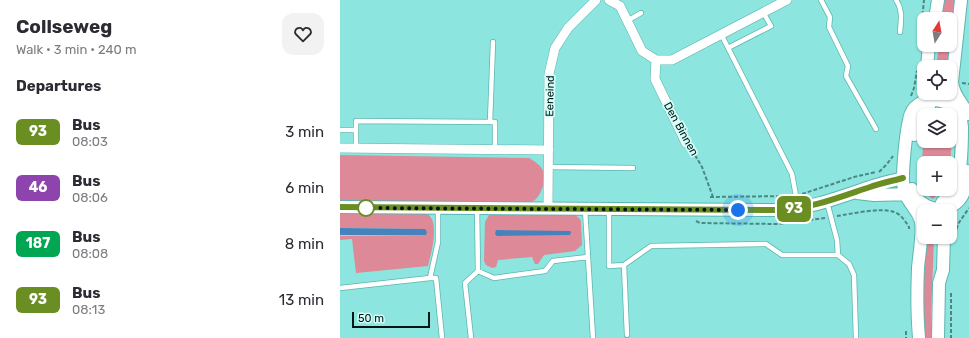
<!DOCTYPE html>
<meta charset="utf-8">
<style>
body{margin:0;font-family:Rubik,sans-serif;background:#f2f2f3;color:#2b2b33;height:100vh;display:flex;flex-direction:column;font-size:15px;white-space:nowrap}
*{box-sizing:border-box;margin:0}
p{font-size:13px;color:#7c7c81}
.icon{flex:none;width:22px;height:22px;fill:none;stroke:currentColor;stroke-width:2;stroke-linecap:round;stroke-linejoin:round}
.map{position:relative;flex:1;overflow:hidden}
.details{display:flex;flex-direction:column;background:#fff;width:340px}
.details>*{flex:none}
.badge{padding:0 8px;border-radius:6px;font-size:14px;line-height:26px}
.needle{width:26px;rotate:11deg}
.fabs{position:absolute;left:577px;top:12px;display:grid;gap:8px}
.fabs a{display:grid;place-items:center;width:40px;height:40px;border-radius:8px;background:#fff;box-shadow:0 1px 3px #0004;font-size:20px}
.scale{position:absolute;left:12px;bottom:10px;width:78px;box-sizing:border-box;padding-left:4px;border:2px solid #001614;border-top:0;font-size:11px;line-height:14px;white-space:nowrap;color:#001614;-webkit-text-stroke:3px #d3fdf9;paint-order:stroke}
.you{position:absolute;width:20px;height:20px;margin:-10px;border:3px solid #fff;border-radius:50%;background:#1a73e8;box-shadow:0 0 0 6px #1a73e833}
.map>.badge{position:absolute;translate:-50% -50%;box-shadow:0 0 0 2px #fff}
h2{padding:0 16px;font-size:15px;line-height:36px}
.round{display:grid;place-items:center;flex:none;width:42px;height:42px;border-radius:12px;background:#f2f2f3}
.headline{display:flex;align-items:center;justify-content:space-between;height:68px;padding:0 16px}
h1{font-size:19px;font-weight:700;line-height:30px}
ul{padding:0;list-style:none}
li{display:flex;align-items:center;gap:12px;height:56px;padding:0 16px}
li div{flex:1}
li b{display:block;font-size:15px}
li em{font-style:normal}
li .badge{min-width:44px;font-weight:700;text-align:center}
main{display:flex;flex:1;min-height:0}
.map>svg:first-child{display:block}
</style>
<main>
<section class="details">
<div class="headline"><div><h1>Collseweg</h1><p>Walk · 3 min · 240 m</p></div><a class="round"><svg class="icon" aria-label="heart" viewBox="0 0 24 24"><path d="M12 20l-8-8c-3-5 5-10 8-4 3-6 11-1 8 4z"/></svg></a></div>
<h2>Departures</h2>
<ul>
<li><span class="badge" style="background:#6b8e23;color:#fff">93</span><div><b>Bus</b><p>08:03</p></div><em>3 min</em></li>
<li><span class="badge" style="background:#8e44ad;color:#fff">46</span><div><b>Bus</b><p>08:06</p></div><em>6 min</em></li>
<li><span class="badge" style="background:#00a651;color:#fff">187</span><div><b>Bus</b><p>08:08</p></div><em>8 min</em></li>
<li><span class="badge" style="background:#6b8e23;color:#fff">93</span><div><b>Bus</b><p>08:13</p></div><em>13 min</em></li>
</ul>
</section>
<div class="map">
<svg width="629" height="338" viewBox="0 0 629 338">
<rect width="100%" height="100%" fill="#8ce5de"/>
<path fill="#dd8997" d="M 604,0 L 615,0 L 609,67 L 596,67 L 599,45 L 610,45 L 610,19 L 602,19 Z
M 610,118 L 613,128 L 610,164 L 584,163 L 584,189 L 602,189 L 593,199 L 584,192 L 580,185 L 584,134 L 584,141 L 610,141 Z
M 0,155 L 189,158 C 194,161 201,165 203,171 C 206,180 202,193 196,199 C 193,202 188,202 184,204 L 0,203 Z
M 0,212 L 86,213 C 101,221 91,252 88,266 L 16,273 L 12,239 L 0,240 L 0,236 L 85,235 L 87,232 L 84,229 L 0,228 Z
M 152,213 L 234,214 L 240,219 L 241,222 L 242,245 L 235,251 L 204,255 L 198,264 L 195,264 L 192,257 L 158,260 L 156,267 L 152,268 L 146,265 L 144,261 L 145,222 L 149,215 Z
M 587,238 L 594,239 L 591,314 L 592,338 L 582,338 L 581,289 Z"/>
<path fill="#4682bc" d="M 0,228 L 85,229 L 87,232 L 86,235 L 0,235 Z
M 156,230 L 230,231 L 231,232 L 230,235 L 157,236 L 155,234 Z"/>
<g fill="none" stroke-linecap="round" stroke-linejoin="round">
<defs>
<path id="lane" d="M 481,0 L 490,17 L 489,27 L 508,66 L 506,76 L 536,129
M 556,0 C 563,10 561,20 560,32
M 287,21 L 301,13
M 381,34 L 452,174 L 456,196 L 456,207
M 388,48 L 431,26 L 423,12
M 150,122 L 153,42
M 0,130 L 16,130
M 16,148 L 16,121 L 155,122 L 155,149
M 209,167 L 293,168
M 137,208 L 138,271 L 154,278 L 205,271 L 213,261 L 248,257
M 245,209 L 253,338
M 269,210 L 269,266 L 284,265 L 287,335
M 498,255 L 509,264 L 514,275 L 516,338
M 284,265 L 311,246 L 426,244 L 442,255 L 498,255 L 497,240 L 487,202
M 90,278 L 96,278 L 102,338
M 0,288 L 90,278 L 98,242 L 98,209
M 131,338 L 125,283 L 138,271"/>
<path id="street" d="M 269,0 L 280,6 L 302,51 L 316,60 L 332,60 L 447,0
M 316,60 L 315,79 L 346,143
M 0,148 L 209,150
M 208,208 L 209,74 L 215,48 L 228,28 L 256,0"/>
<path id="secondary" d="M 621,0 L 612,82 C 613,95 622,103 628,114
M 595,19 L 598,0
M 587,67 L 589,45
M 574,135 L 576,121 L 589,107 L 590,96
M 572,189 C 579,211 609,217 622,196 C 626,189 626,180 627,171
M 517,193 L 534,195 L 573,194
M 0,207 L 438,210 C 473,208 497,198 530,187 C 541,183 552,181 563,178
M 579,338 C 577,315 577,291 578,268 C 579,255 583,234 581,222 C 579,211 569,204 565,193 C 560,182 566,134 569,120 C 574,90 621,95 622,127 C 622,142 621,174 616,186 C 612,198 601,197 599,211
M 598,338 L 599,283 L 603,270 L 604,237"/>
</defs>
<use href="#lane" stroke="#5db5af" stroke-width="6"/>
<use href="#street" stroke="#5db5af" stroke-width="10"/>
<use href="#secondary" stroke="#5db5af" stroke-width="14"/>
<path stroke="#4d8783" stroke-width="2" stroke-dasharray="4 2" stroke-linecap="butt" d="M 580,39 L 584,0
M 622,83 L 629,84
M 571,96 L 574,88 L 577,71
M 352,150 L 362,167 L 373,197
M 539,172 L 547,164 L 553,156
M 462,194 L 514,177 L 536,172
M 370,197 L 450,196
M 497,216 C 511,214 541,207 554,212 C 561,214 565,221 569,227 L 569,229
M 356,221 L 360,223 L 437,224 L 485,218
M 615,235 L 618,224 L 629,208
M 611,293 L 611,338
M 566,331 L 566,338"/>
<use href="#lane" stroke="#fff" stroke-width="4.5"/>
<use href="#street" stroke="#fff" stroke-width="9"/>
<use href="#secondary" stroke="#fff" stroke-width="12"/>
</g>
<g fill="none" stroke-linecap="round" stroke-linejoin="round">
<defs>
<path id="line" d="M 0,207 L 438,210 C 473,208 497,198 530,187 C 541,183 552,181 563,178"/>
</defs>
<use href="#line" stroke="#fff" stroke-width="9"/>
<use href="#line" stroke="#6b8e23" stroke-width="6"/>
<path stroke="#001614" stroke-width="4" stroke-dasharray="0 7.2" d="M 26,208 L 398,210"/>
</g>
<circle fill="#fff" stroke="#6b8e23" stroke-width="2" cx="26" cy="208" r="8"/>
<g text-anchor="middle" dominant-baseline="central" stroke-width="3.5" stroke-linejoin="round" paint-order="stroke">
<g font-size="11" fill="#001614" stroke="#d3fdf9">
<text transform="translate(210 96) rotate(-89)">Eeneind</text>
<text transform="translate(341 129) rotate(61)">Den Binnen</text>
</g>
</g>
</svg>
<div class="fabs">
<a><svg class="needle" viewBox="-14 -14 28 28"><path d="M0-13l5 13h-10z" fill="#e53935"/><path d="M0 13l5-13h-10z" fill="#7c7c81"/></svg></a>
<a><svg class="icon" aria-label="locate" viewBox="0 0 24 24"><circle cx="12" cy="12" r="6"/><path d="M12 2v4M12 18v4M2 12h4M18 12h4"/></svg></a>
<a><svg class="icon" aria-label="layers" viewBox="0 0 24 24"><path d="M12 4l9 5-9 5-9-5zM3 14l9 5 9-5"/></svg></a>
<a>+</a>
<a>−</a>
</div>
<div class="scale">50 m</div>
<div class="you" style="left:398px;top:210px"></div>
<b class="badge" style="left:454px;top:209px;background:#6b8e23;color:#fff">93</b>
</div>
</main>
